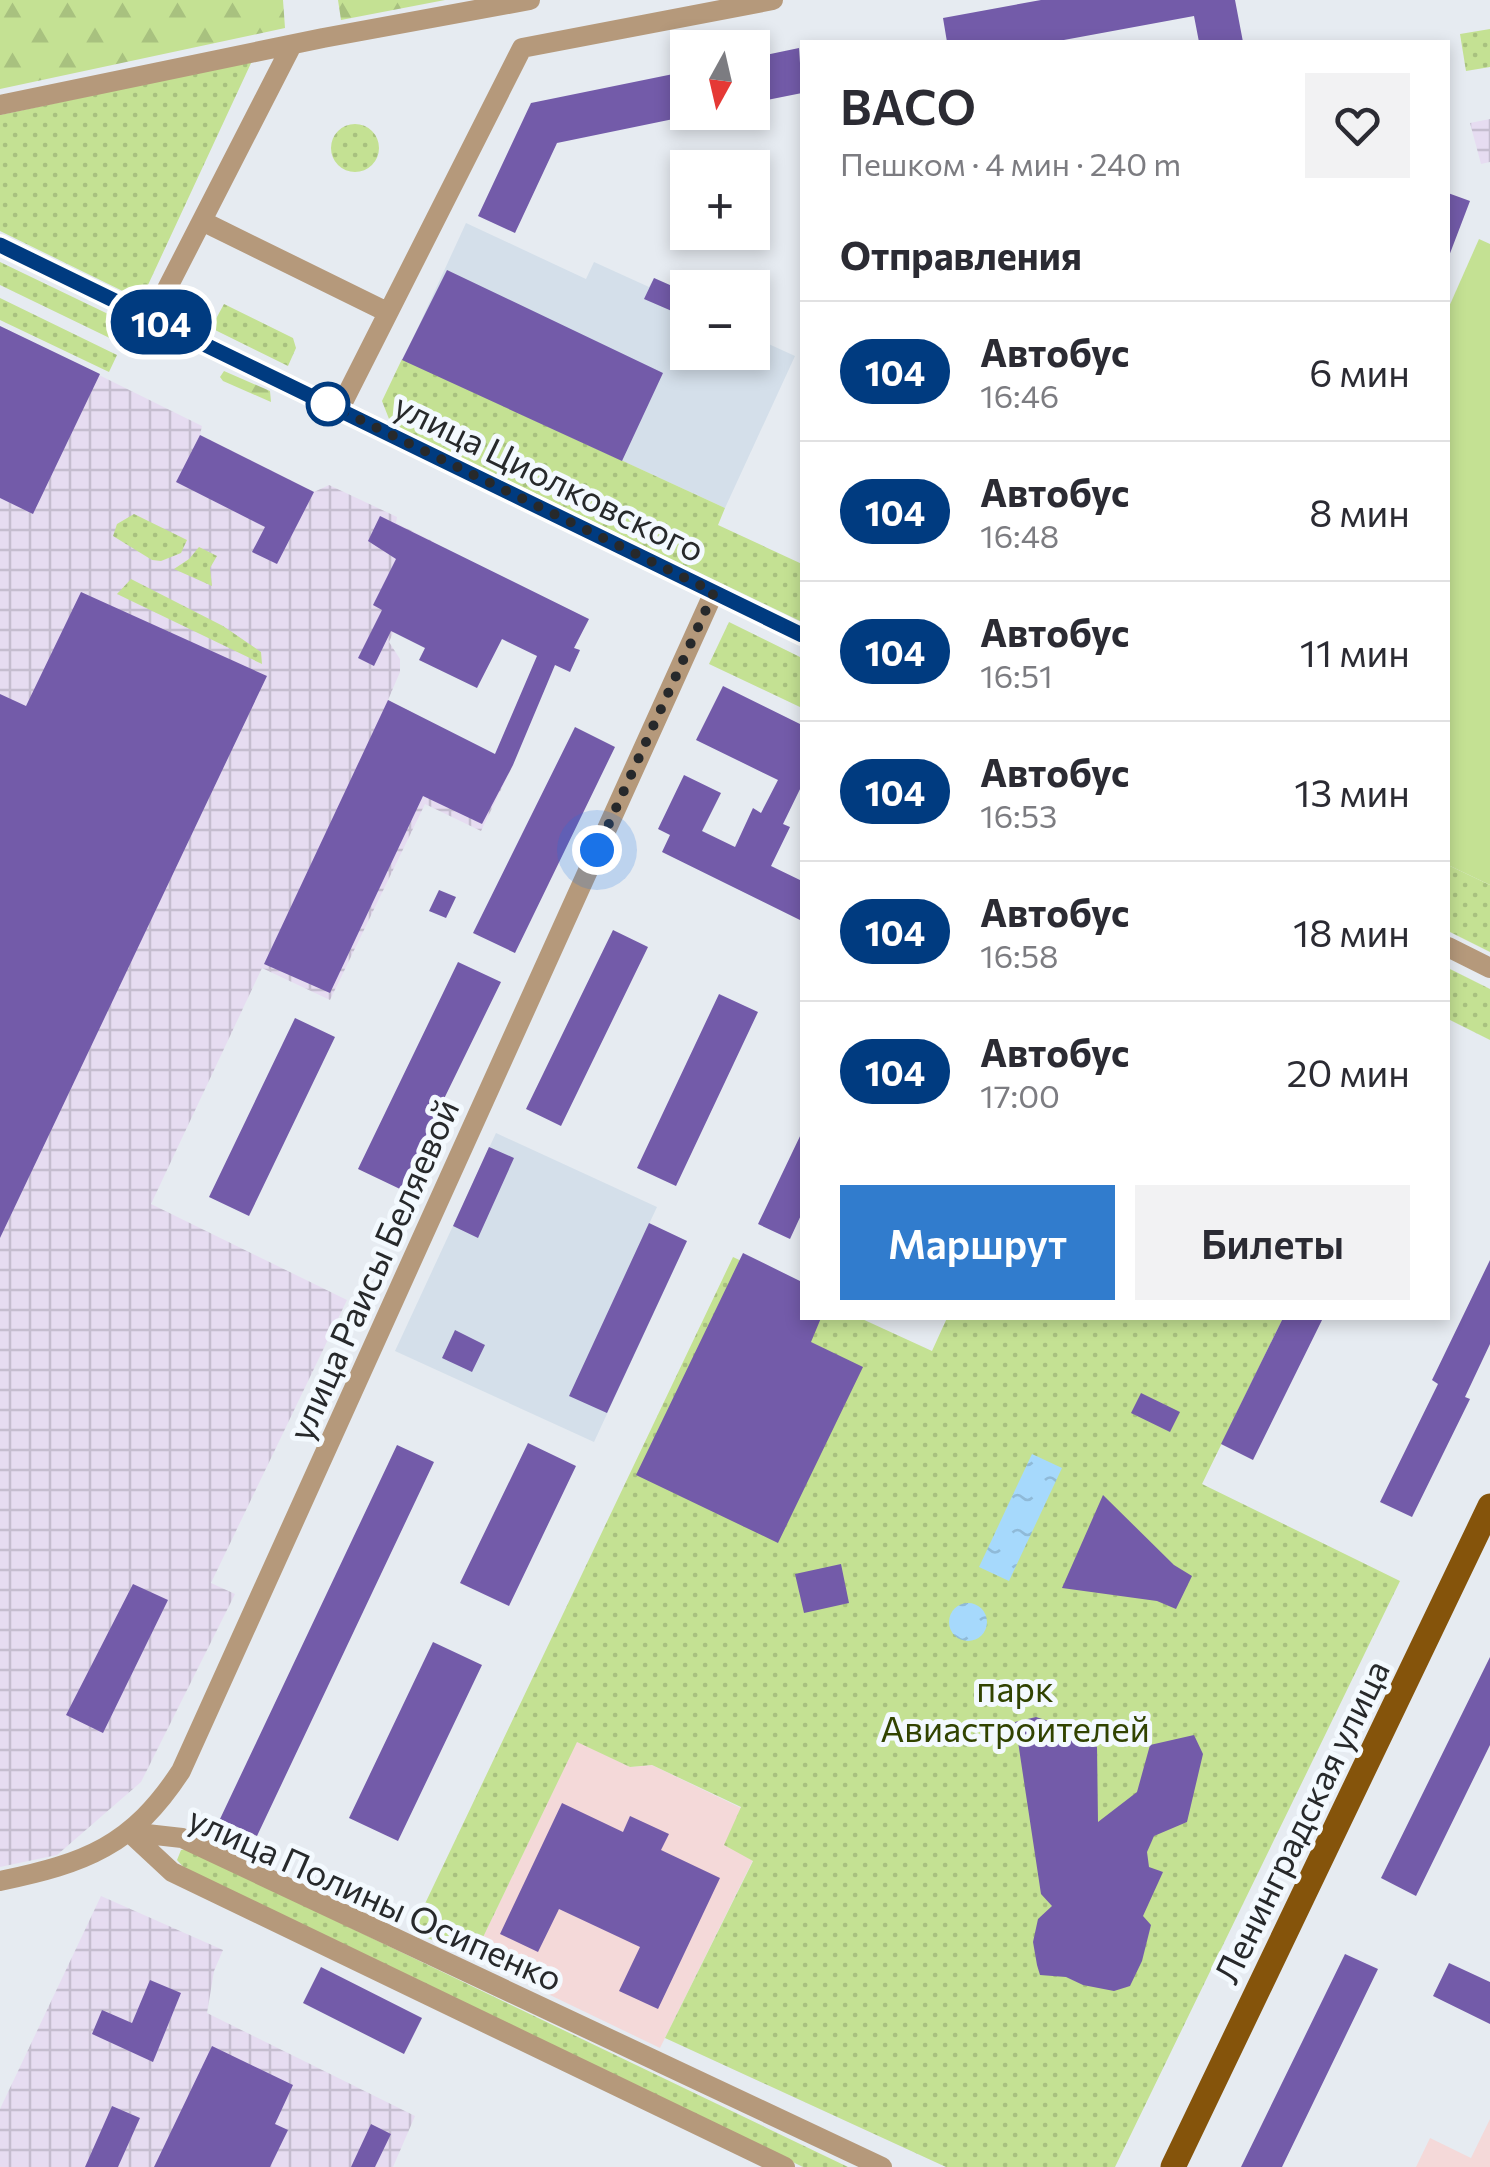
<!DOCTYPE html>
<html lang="ru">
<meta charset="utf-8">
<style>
body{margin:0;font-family:Commissioner,sans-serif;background:#f2f2f3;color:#2b2b33;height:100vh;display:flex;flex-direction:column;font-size:38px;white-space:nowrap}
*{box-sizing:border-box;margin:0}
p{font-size:32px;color:#7c7c81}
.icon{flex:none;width:55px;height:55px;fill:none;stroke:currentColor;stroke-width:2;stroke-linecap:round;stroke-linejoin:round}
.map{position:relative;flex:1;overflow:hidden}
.panel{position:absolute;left:800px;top:40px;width:650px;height:1280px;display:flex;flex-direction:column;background:#fff;border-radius:0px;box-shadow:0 5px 15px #0003}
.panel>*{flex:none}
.badge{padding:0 20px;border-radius:32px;font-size:35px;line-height:65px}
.needle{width:65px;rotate:188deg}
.tools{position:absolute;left:670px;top:30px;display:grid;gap:20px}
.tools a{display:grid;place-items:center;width:100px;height:100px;border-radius:0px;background:#fff;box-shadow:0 5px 15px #0003;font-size:50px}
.you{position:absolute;width:50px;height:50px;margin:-25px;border:8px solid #fff;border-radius:50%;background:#1a73e8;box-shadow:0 0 0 15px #1a73e833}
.map>.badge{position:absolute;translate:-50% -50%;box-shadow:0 0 0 5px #fff}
h2{padding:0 40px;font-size:38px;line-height:90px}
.round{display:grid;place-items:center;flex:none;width:105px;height:105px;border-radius:0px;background:#f2f2f3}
.summary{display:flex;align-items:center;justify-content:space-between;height:170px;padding:0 40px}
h1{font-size:48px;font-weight:600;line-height:75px}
.cta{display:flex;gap:20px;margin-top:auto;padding:20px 40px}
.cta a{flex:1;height:115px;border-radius:0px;background:#317ccd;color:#fff;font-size:40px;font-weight:600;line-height:115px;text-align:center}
.cta a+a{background:#f2f2f3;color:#2b2b33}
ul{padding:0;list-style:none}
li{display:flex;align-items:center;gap:30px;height:140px;padding:0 40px;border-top:2px solid #e1e1e2}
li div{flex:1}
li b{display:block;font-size:38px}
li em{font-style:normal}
li .badge{min-width:110px;font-weight:700;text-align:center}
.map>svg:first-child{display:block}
</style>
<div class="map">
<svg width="1490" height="2167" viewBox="0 0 1490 2167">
<defs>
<pattern id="industrial-grid" width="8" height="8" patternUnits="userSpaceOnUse" patternTransform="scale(2.5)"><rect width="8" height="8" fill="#e6dcf1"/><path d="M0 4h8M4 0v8" fill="none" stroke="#c5bdcf"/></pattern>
<pattern id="green-dots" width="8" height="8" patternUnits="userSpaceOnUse" patternTransform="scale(2.5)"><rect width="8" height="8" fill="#c4e193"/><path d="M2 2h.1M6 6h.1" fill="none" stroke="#a8c17f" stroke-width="1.8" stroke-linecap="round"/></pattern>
<pattern id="forest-firs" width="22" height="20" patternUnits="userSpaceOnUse" patternTransform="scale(2.5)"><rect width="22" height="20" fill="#c4e193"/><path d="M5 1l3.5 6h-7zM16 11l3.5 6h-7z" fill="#a8c17f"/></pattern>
<pattern id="water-ripples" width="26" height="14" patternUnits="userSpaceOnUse" patternTransform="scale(2.5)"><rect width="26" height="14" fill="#a6d9fc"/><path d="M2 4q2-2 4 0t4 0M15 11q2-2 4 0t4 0" fill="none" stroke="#8fbad8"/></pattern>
</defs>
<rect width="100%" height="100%" fill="#e6ebf1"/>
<path fill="#d4dfea" d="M 466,223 L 586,279 L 594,262 L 649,287 L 654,278 L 687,293 L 688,352 L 752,352 L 753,337 L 795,356 L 725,508 L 403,360 Z
M 496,1133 L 657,1207 L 649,1224 L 687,1241 L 594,1442 L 395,1351 Z"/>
<path fill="url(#industrial-grid)" d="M 1490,119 L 1490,162 L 1481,164 L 1470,123 Z
M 0,326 L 202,426 L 200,435 L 314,492 L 329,485 L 397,517 L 396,523 L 434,542 L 389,642 L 400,659 L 400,672 L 388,700 L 513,765 L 481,831 L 425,804 L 330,1000 L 262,968 L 151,1204 L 347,1300 L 211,1583 L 235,1594 L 141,1782 L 57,1855 L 0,1867 Z
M 101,1896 L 223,1950 L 214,1971 L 207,2013 L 415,2116 L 393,2167 L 0,2167 L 0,2109 Z"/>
<path fill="#f4d9d9" d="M 577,1741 L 630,1767 L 652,1765 L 741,1808 L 753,1860 L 660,2048 L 473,1958 Z
M 1490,2119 L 1490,2167 L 1416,2167 L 1430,2138 L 1471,2158 Z"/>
<path fill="url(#green-dots)" d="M 1490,29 L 1490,67 L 1466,71 L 1460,34 Z
M 252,61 L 141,300 L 0,231 L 0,115 Z
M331 148a24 24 0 1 1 48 0a24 24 0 1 1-48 0Z
M 0,262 L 131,325 L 122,344 L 0,285 Z
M 0,298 L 117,355 L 109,372 L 0,320 Z
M 224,304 L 293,338 L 296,348 L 288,366 L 211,328 Z
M 402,359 L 725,508 L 718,525 L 802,564 L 802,622 L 391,424 L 382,401 Z
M 134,514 L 187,540 L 181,553 L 161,561 L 152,560 L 113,536 L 117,524 Z
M 199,547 L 217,556 L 210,568 L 212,586 L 174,569 L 189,559 Z
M 131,579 L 223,626 L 261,652 L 262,664 L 117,594 Z
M 729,622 L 802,658 L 802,708 L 709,664 Z
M 1448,865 L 1490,885 L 1490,952 L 1448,931 Z
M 1448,968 L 1490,989 L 1490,1040 L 1448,1019 Z
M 733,1257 L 802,1290 L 802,1318 L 860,1318 L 932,1351 L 947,1318 L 1283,1318 L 1202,1484 L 1400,1581 L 1115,2167 L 946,2167 L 665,2038 L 753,1861 L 724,1845 L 741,1807 L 652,1765 L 630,1767 L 577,1742 L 473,1958 L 412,1931 Z
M 187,1849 L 848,2167 L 803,2167 L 188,1872 L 177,1860 L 181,1850 Z"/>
<path fill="url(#forest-firs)" d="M 0,0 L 283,0 L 285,28 L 0,89 Z
M 338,0 L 445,0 L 341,20 Z
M 224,371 L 270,391 L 271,402 L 223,381 L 220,377 Z"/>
<path fill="#c4e193" d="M 1479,239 L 1490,244 L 1490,885 L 1448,865 L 1448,309 Z"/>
<path fill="url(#water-ripples)" d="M 1032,1454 L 1062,1468 L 1009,1581 L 979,1567 Z
M949 1622a19 19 0 1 1 38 0a19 19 0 1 1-38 0Z"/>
<path fill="#735ba9" d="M 1041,0 L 1235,0 L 1243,42 L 1199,42 L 1194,16 L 1053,42 L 947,42 L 943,18 Z
M 799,48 L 802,93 L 752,103 L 752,58 Z
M 688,71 L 688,116 L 557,143 L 515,233 L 478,216 L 531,103 Z
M 1448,193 L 1470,201 L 1449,256 L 1448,256 Z
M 447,270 L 663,373 L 622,461 L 402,360 Z
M 654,278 L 688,293 L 688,318 L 644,299 Z
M 0,326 L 100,374 L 33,514 L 0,498 Z
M 200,435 L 314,492 L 277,564 L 252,552 L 265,527 L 176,482 Z
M 380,516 L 589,619 L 574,648 L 580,650 L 570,672 L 555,665 L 513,765 L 482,824 L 423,796 L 330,993 L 264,964 L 388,700 L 495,754 L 537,656 L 502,639 L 477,688 L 419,660 L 425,648 L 391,631 L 374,666 L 358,658 L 382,610 L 373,605 L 396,559 L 368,541 Z
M 81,592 L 267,676 L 0,1238 L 0,694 L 26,706 Z
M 723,686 L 802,725 L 802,785 L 783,824 L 790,827 L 771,866 L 802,881 L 802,921 L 662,852 L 670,835 L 658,829 L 684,775 L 721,793 L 702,831 L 735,847 L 753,808 L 761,813 L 778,780 L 696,740 Z
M 575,727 L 615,747 L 515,953 L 473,933 Z
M 439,890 L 456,897 L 446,918 L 429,911 Z
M 613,930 L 648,947 L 561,1126 L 526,1109 Z
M 458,962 L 501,982 L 400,1189 L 358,1169 Z
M 719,994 L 758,1012 L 676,1186 L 637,1168 Z
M 295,1018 L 335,1037 L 249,1216 L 209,1197 Z
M 802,1132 L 802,1213 L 790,1239 L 758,1224 Z
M 489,1147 L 514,1158 L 478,1238 L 453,1226 Z
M 649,1223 L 687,1241 L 607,1413 L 569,1396 Z
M 743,1253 L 802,1282 L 802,1318 L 821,1318 L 811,1342 L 863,1367 L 778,1543 L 636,1475 Z
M 1490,1260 L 1490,1344 L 1465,1397 L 1470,1399 L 1412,1517 L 1380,1502 L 1438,1384 L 1432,1380 Z
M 1283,1318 L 1323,1318 L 1253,1460 L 1221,1444 Z
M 455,1330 L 485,1345 L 472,1372 L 442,1358 Z
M 1141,1393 L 1180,1412 L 1170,1432 L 1131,1413 Z
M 528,1443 L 576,1466 L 509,1606 L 460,1583 Z
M 397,1445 L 434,1462 L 257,1836 L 220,1819 Z
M 1103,1495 L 1174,1565 L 1192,1576 L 1176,1609 L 1157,1601 L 1062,1588 Z
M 841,1564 L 849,1603 L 804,1613 L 795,1574 Z
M 133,1584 L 168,1600 L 103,1733 L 66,1715 Z
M 433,1642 L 482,1665 L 398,1841 L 349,1818 Z
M 1490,1657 L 1490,1745 L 1416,1896 L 1381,1878 Z
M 1036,1717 L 1085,1733 L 1097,1747 L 1098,1822 L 1137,1792 L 1150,1745 L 1194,1735 L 1203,1754 L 1187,1822 L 1154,1836 L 1147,1852 L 1149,1867 L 1163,1872 L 1143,1916 L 1151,1925 L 1142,1961 L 1130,1986 L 1114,1991 L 1083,1985 L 1066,1977 L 1040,1975 L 1037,1965 L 1033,1942 L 1038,1919 L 1052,1906 L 1041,1894 L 1015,1722 Z
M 562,1803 L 623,1832 L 630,1816 L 669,1834 L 661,1850 L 720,1878 L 658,2009 L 619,1991 L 640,1947 L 559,1909 L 538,1952 L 500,1934 Z
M 1345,1954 L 1378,1969 L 1282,2167 L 1241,2167 Z
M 1449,1963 L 1490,1982 L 1490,2024 L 1433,1996 Z
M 321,1967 L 422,2018 L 404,2054 L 303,2003 Z
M 150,1980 L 181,1993 L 153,2062 L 92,2034 L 102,2010 L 132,2023 Z
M 212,2046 L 293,2085 L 275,2124 L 288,2130 L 270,2167 L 154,2167 Z
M 112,2106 L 140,2118 L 118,2167 L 85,2167 Z
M 371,2124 L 391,2134 L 375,2167 L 351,2167 Z"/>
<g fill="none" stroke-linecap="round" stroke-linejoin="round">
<path stroke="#b5997b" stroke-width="20" d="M 0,105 L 323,38 L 530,0
M 202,221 L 387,312
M 0,245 L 802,635
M 152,318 L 292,45
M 339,410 L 522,48 L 773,0
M 1448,947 L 1490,968
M 129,1832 L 182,1838 L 882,2167
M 129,1832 L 172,1872 L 785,2167
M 0,1881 C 86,1863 132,1846 181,1771 L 714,592"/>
<path stroke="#85540b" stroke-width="25" d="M 1173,2167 L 1490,1506"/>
</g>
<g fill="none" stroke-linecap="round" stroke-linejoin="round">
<defs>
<path id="line" d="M 0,245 L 802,635"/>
</defs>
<use href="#line" stroke="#fff" stroke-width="22"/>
<use href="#line" stroke="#003b80" stroke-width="15"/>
<path stroke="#27292b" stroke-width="10" stroke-dasharray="0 18" d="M 328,404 L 714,592 L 597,850"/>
</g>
<circle fill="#fff" stroke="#003b80" stroke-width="5" cx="328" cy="404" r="20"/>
<g text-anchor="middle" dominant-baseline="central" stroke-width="10" stroke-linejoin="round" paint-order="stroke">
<g font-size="35" fill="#27292b" stroke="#f3f9fe">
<text transform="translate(550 476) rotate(26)">улица Циолковского</text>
<text transform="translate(372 1269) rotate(-66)">улица Раисы Беляевой</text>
<text transform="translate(1300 1821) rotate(-64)">Ленинградская улица</text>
<text transform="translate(376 1897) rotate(24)">улица Полины Осипенко</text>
</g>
<g font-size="35" fill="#314300" stroke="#f3f9fe">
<text x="1015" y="1687">парк<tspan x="1015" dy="40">Авиастроителей</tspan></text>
</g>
</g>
</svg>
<div class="tools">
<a><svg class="needle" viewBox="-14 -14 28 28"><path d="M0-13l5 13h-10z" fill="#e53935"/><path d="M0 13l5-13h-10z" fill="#7c7c81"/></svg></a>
<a>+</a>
<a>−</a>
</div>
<div class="you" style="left:597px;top:850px"></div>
<b class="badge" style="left:161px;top:322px;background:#003b80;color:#fff">104</b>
<section class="panel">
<div class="summary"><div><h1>ВАСО</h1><p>Пешком · 4 мин · 240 m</p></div><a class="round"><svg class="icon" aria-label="heart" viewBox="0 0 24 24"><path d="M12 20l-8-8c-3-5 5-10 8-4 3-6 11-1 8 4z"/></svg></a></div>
<h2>Отправления</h2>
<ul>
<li><span class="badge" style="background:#003b80;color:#fff">104</span><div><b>Автобус</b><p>16:46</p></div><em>6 мин</em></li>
<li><span class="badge" style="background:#003b80;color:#fff">104</span><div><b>Автобус</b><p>16:48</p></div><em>8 мин</em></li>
<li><span class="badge" style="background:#003b80;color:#fff">104</span><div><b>Автобус</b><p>16:51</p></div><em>11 мин</em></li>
<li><span class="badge" style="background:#003b80;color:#fff">104</span><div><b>Автобус</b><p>16:53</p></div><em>13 мин</em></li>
<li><span class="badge" style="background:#003b80;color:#fff">104</span><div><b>Автобус</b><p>16:58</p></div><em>18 мин</em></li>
<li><span class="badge" style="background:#003b80;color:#fff">104</span><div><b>Автобус</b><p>17:00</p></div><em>20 мин</em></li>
</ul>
<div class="cta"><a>Маршрут</a><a>Билеты</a></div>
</section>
</div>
